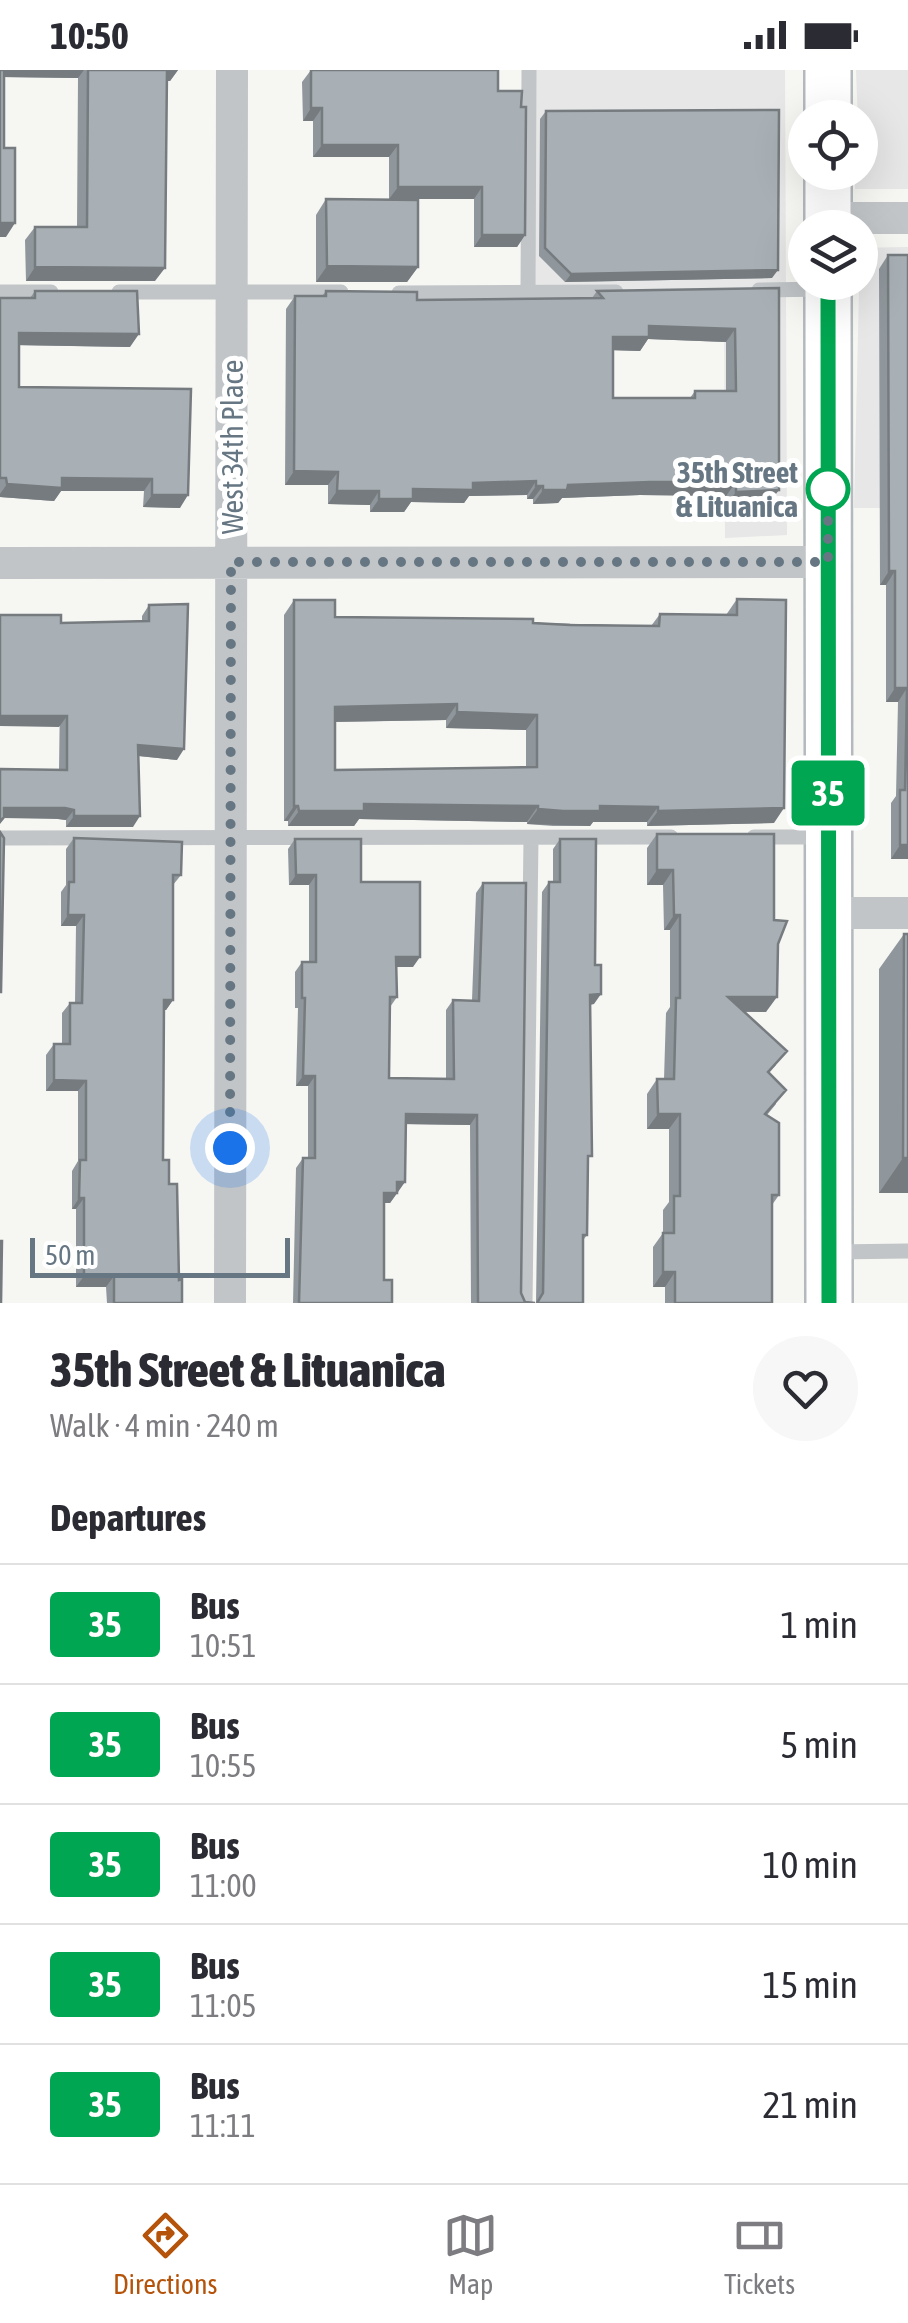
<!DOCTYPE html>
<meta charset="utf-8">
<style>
body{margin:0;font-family:"Asap Condensed",sans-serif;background:#f7f7f7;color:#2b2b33;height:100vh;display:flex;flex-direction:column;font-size:38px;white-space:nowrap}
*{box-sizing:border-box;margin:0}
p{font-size:32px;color:#7c7c81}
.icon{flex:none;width:55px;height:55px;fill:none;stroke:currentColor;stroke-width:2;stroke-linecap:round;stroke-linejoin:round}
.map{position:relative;height:1233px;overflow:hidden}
.drawer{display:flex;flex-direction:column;background:#fff;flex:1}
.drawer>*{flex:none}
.badge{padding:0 20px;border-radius:8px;font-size:35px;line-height:65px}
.buttons{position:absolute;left:788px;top:30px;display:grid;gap:20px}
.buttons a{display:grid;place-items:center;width:90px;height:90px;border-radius:50%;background:#fff;box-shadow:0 10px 40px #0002;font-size:50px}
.scale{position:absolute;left:30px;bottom:25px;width:260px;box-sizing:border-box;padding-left:10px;border:5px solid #667783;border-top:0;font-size:28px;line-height:35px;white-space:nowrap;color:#667783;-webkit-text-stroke:8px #fff;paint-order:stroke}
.you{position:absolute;width:50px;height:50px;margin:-25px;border:8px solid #fff;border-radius:50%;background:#1a73e8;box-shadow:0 0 0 15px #1a73e833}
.map>.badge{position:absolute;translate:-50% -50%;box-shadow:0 0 0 5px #fff}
h2{padding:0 50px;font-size:38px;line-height:90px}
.round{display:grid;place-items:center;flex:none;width:105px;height:105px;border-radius:52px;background:#f7f7f7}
.overview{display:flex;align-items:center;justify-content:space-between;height:170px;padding:0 50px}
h1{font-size:48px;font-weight:800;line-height:75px}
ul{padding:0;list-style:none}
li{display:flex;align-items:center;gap:30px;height:120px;padding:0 50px;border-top:2px solid #e1e1e2}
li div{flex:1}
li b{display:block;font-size:38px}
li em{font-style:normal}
li .badge{min-width:110px;font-weight:700;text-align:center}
.status{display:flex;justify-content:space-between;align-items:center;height:70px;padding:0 50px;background:#fff;direction:ltr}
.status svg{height:28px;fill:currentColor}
.dock{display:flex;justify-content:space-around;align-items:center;height:140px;border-top:2px solid #e1e1e2;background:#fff;font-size:28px;color:#7c7c81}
.dock a{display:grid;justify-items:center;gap:5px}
.dock .selected{color:#b45309}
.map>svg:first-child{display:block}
</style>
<div class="status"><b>10:50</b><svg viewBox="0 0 49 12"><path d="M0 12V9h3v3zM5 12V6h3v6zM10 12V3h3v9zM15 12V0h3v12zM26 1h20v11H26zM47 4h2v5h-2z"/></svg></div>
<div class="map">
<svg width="908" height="1233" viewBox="0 0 908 1233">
<rect width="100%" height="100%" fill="#f6f6f3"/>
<path fill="#e6e7e6" d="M 529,0 L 785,0 L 787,465 L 725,468 L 724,221 L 528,224 Z
M 856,0 L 908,0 L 908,119 L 855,119 L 855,103 L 860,102 Z
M 908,177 L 908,438 L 854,438 L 860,178 Z"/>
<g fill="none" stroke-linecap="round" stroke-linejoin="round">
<defs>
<path id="secondary" d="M 828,0 L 828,48
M 828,102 L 828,158
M 828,212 L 829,1233"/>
</defs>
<use href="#secondary" stroke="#b4b9bd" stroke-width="50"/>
<path stroke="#c1c5c8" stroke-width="15" d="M 759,220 L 826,219
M 0,222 L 51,222
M 119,222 L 341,222
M 399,223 L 616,222
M 528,224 L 529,0
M 754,767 L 826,767
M 0,768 L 671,767
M 833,1182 L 908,1181
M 525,1233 L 531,768"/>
<path stroke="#c1c5c8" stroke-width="32" d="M 828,148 L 908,148
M 0,493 L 828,492
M 828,843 L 908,843
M 230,1233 L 232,0"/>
<use href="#secondary" stroke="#fff" stroke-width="45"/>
</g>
<path fill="#90979c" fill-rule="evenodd" d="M 0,0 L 178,0 L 170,11 L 166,11 L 155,211 L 26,211 L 25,170 L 35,157 L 77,157 L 78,8 L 4,7 L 6,167 L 0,167 Z
M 311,0 L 498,21 L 525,165 L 517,177 L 474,177 L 474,129 L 389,129 L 389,87 L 313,87 L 313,51 L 303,51 L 302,12 Z
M 546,41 L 772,208 L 565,212 L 539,186 L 540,49 Z
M 326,129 L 418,197 L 407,212 L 316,212 L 316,145 Z
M 888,185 L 908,185 L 908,789 L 891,789 L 891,733 L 896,726 L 898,632 L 886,632 L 886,515 L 880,515 L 879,199 Z
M 779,218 L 769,433 L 726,435 L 726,426 L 640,425 L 562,428 L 558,433 L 533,434 L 533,429 L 527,429 L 527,425 L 469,426 L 464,433 L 411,432 L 404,442 L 370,442 L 370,435 L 328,434 L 328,415 L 285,415 L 286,239 L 295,226 L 322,226 L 326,221 L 417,230 L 592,228 L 597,221 ZM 648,269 L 726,272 L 726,321 L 695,321 L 690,328 L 613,328 L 613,280 L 640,281 Z
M 35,221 L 130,277 L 19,275 L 19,317 L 191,319 L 180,438 L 143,437 L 144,421 L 61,421 L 54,431 L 0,427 L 0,228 L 30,228 Z
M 737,529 L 774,753 L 647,756 L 647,752 L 593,752 L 590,756 L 553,756 L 527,754 L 527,752 L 359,749 L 354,756 L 288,756 L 288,751 L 284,751 L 284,545 L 294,530 L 335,547 L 651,556 L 660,544 L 726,545 ZM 446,650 L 446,658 L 526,660 L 526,697 L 335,700 L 335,652 Z
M 149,535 L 177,690 L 138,686 L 133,757 L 66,757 L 66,750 L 58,749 L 0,699 L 59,700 L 61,553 L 142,551 L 142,546 Z
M 657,764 L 774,850 L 778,874 L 766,942 L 744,942 L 776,995 L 769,1003 L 776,1034 L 767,1045 L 779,1125 L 772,1135 L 772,1233 L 665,1233 L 665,1217 L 653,1217 L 653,1177 L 663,1163 L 663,1140 L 669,1132 L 669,1059 L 647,1059 L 647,1024 L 657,1009 L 664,1009 L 666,943 L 670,937 L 670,860 L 664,860 L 663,815 L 647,815 L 647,778 Z
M 74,768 L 181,805 L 173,815 L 173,930 L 166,940 L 164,940 L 163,1090 L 169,1114 L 182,1233 L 107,1233 L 106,1217 L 76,1217 L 76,1139 L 72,1139 L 72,1101 L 78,1091 L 78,1021 L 46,1021 L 46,985 L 54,974 L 62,974 L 62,943 L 70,933 L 75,933 L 76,856 L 61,856 L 61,822 L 66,815 L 66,779 Z
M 295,769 L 361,812 L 413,897 L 396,897 L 397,927 L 390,937 L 389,1008 L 446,1009 L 446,940 L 453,930 L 472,930 L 476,823 L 483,813 L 521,1223 L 525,1232 L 535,1233 L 471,1233 L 470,1055 L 406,1054 L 398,1122 L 390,1133 L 384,1133 L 384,1210 L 392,1233 L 293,1233 L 296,1098 L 303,1088 L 308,1088 L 308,1016 L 296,1016 L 298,938 L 295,938 L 295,902 L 302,892 L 309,892 L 309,815 L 289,815 L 288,779 Z
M 560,769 L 594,934 L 590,935 L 587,1165 L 536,1233 L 542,822 L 549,812 L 553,812 L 553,779 Z
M 904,864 L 908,1123 L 879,1123 L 879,899 Z"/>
<path fill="#767b7f" d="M 0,0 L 84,0 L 78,8 L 0,7 Z
M 164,0 L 178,0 L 170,11 L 157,11 Z
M 311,38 L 322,38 L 313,51 L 303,51 Z
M 322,75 L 398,75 L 389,87 L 313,87 Z
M 398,117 L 482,117 L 474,129 L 389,129 Z
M 0,153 L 15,153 L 6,167 L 0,167 Z
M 482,165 L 525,165 L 517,177 L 474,177 Z
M 327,196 L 418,197 L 407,212 L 316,212 Z
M 35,197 L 165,198 L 155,211 L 26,211 Z
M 778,200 L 772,208 L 565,212 L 571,204 Z
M 649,256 L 735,259 L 726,272 L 648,269 L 640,281 L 604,280 L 613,267 Z
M 19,263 L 139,264 L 130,277 L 10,275 Z
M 294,401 L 338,402 L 328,415 L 285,415 Z
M 62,408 L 152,409 L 144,421 L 61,421 L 54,431 L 0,427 L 0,424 L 7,414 Z
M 536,411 L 527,425 L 469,426 L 464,433 L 411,432 L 404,442 L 370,442 L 379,429 L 413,419 L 473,413 Z
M 650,412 L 736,412 L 726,426 L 640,425 L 562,428 L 558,433 L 533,434 L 543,420 L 568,415 Z
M 536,416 L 543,416 L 533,429 L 527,429 Z
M 779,420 L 769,433 L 726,435 L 736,422 Z
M 337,421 L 379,421 L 370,435 L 328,434 Z
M 152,425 L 188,425 L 180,438 L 143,437 Z
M 889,501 L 895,501 L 886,515 L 880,515 Z
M 895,618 L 907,618 L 898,632 L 886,632 Z
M 457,634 L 446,650 L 324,652 L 335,637 Z
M 457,642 L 537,645 L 526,660 L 446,658 Z
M 0,646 L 67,646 L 59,657 L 0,656 Z
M 138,675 L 184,679 L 177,690 L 130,685 Z
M 364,734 L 538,736 L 527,752 L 359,749 L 354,756 L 288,756 L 299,741 Z
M 294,736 L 298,736 L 288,751 L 284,751 Z
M 600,736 L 658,737 L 647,752 L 593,752 L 590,756 L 527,754 L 538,739 Z
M 4,738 L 65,738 L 74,740 L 66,750 L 58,749 L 3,748 Z
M 784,738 L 774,753 L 647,756 L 658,741 Z
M 74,746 L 140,746 L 133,757 L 66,757 Z
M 900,775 L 908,775 L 908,789 L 891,789 Z
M 657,800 L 673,800 L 663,815 L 647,815 Z
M 296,805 L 316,805 L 309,815 L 289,815 Z
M 68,845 L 84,845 L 76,856 L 61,856 Z
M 674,845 L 680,845 L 670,860 L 664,860 Z
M 396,887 L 420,887 L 413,897 L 389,897 Z
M 601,924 L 594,934 L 583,935 L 590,925 Z
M 728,927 L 777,927 L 766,942 L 717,941 Z
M 164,930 L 173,930 L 166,940 L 156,940 Z
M 303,1006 L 315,1006 L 308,1016 L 296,1016 Z
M 54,1010 L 86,1011 L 78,1021 L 46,1021 Z
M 406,1044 L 477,1045 L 470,1055 L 399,1054 Z
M 658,1044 L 680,1044 L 669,1059 L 647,1059 Z
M 903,1088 L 908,1088 L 908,1123 L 879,1123 Z
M 397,1112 L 405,1112 L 398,1122 L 390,1122 Z
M 384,1123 L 397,1123 L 390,1133 L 377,1133 Z
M 79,1128 L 84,1128 L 76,1139 L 72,1139 Z
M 663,1202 L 675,1202 L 665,1217 L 653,1217 Z
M 84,1206 L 114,1206 L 106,1217 L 76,1217 Z"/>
<path fill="#a8b0b5" stroke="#767b7f" stroke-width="2.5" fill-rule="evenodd" d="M 0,0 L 4,0 L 4,78 L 15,78 L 15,153 L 0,153 Z
M 88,0 L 167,0 L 165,198 L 35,197 L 35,157 L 87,157 Z
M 311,0 L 498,0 L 498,21 L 522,21 L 521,37 L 526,37 L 525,165 L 482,165 L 482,117 L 398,117 L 398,75 L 322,75 L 322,38 L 311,38 Z
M 779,40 L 778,200 L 571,204 L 545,178 L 546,41 Z
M 326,129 L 418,130 L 418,197 L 327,196 Z
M 888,185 L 908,185 L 908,775 L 900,775 L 900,720 L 905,720 L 907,618 L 895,618 L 895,501 L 889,501 Z
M 779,218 L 779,420 L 736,422 L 736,412 L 650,412 L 568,415 L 567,420 L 543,420 L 543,416 L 536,416 L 536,411 L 473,413 L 473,420 L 413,419 L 413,429 L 379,429 L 379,421 L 337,421 L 338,402 L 294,401 L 295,226 L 326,226 L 326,221 L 417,222 L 417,230 L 603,228 L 597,221 ZM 649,256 L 735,259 L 736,321 L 695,321 L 695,328 L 613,328 L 613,267 L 649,267 Z
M 35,221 L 137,221 L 139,264 L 19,263 L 19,317 L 191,319 L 188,425 L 152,425 L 152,409 L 62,408 L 62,418 L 7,414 L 6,408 L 0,408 L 0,228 L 35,228 Z
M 737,529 L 786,530 L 784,738 L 658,741 L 658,737 L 600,736 L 600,741 L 563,741 L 538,739 L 538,736 L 364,734 L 364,741 L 299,741 L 298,736 L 294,736 L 294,530 L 335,530 L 335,547 L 533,549 L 533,553 L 570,555 L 659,556 L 660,544 L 737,545 ZM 457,634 L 457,642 L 537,645 L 537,697 L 335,700 L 335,637 Z
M 188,534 L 184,679 L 138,675 L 140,746 L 74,746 L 74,740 L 65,738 L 4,738 L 4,747 L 0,752 L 0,699 L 67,700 L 67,646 L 0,646 L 0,545 L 61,545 L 61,553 L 149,551 L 149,535 Z
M 0,762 L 4,768 L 1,922 L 0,922 Z
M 657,764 L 774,764 L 774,850 L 787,851 L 778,874 L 777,927 L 728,927 L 787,981 L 768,1002 L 786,1020 L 765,1044 L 779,1053 L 779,1125 L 772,1125 L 772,1233 L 675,1233 L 675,1202 L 663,1202 L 663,1163 L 674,1163 L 674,1126 L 680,1126 L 680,1044 L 658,1044 L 657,1009 L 674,1009 L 676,928 L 680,928 L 680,845 L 674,845 L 673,800 L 657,800 Z
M 74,768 L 182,772 L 181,805 L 173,805 L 173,930 L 164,930 L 163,1090 L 169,1090 L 169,1114 L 177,1114 L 179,1210 L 182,1209 L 182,1233 L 114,1233 L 114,1206 L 84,1206 L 84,1128 L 79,1128 L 80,1090 L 86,1090 L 86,1011 L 54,1010 L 54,974 L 70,974 L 70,933 L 82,933 L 84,845 L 68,845 L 69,812 L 74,812 Z
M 295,769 L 361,769 L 361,812 L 420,812 L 420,887 L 396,887 L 397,927 L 390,927 L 389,1008 L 454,1009 L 453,930 L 479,931 L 483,813 L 526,813 L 521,1223 L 525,1232 L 535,1233 L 478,1233 L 477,1045 L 406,1044 L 405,1112 L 397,1112 L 397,1123 L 384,1123 L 384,1210 L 392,1210 L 392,1233 L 299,1233 L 303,1088 L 315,1088 L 315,1006 L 303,1006 L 305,928 L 302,928 L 302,892 L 316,892 L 316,805 L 296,805 Z
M 560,769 L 596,769 L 595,895 L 601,895 L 601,924 L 590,925 L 592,1086 L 588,1086 L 587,1165 L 583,1165 L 583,1233 L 537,1233 L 543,1223 L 549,812 L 560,812 Z
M 904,864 L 908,864 L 908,1088 L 903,1088 Z
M 0,1171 L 2,1171 L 1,1233 L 0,1233 Z"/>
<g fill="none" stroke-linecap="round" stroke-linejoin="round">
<defs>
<path id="line" d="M 828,212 L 829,1233"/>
</defs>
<use href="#line" stroke="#fff" stroke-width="22"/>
<use href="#line" stroke="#00a651" stroke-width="15"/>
<path stroke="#667783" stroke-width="10" stroke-dasharray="0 18" d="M 230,1078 L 231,492 L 828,492 L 828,419"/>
</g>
<circle fill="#fff" stroke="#00a651" stroke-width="5" cx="828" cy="419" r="20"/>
<g text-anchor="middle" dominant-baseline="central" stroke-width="10" stroke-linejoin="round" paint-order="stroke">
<g font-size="30" fill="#667783" stroke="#fff">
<text transform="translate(232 377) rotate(-90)">West 34th Place</text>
</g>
<g font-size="30" font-weight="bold" fill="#667783" stroke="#fff" text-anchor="end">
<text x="798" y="402">35th Street<tspan x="798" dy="34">&amp; Lituanica</tspan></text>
</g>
</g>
</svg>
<div class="buttons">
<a><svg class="icon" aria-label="locate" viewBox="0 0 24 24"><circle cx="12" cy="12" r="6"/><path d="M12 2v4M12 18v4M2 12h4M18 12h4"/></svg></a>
<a><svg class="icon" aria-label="layers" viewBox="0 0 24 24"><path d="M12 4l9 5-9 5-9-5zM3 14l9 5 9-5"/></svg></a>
</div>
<div class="scale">50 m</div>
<div class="you" style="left:230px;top:1078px"></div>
<b class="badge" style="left:828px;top:723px;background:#00a651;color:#fff">35</b>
</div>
<section class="drawer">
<div class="overview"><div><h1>35th Street &amp; Lituanica</h1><p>Walk · 4 min · 240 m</p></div><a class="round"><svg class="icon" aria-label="heart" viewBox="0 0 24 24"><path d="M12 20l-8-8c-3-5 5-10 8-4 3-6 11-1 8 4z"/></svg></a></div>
<h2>Departures</h2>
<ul>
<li><span class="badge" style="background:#00a651;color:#fff">35</span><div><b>Bus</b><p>10:51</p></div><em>1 min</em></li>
<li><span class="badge" style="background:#00a651;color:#fff">35</span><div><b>Bus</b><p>10:55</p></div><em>5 min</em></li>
<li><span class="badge" style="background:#00a651;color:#fff">35</span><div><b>Bus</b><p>11:00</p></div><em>10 min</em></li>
<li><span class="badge" style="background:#00a651;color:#fff">35</span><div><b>Bus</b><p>11:05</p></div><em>15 min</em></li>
<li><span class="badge" style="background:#00a651;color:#fff">35</span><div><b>Bus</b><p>11:11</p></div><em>21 min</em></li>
</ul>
</section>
<nav class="dock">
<a class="selected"><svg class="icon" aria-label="directions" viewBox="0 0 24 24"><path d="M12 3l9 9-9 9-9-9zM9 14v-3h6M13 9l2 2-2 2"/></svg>Directions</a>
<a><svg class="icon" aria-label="map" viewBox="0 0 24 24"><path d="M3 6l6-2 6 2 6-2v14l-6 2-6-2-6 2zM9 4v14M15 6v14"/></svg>Map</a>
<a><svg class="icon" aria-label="tickets" viewBox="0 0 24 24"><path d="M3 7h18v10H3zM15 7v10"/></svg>Tickets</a>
</nav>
